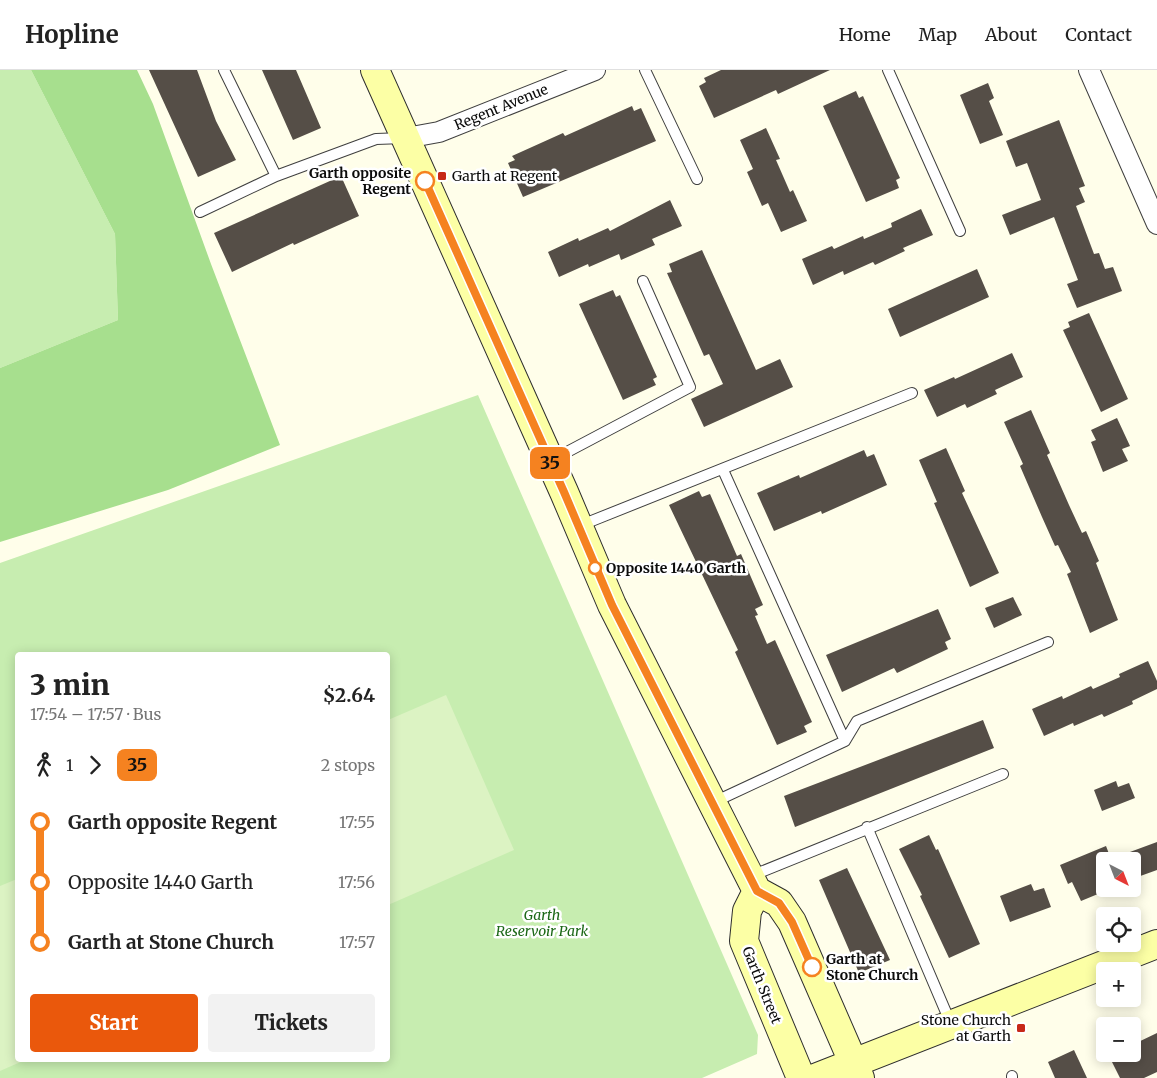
<!DOCTYPE html>
<meta charset="utf-8">
<style>
body{margin:0;font-family:Merriweather,serif;background:#f2f2f2;color:#222;height:100vh;display:flex;flex-direction:column;font-size:19px;white-space:nowrap}
*{box-sizing:border-box;margin:0}
p{font-size:16px;color:#767676}
.icon{flex:none;width:28px;height:28px;fill:none;stroke:currentColor;stroke-width:2;stroke-linecap:round;stroke-linejoin:round}
.map{position:relative;flex:1;overflow:hidden}
.side{position:absolute;left:15px;top:582px;width:375px;height:410px;display:flex;flex-direction:column;background:#fff;border-radius:5px;box-shadow:0 2px 12px #0003}
.side>*{flex:none}
.badge{padding:0 10px;border-radius:8px;font-size:18px;line-height:32px}
.needle{width:32px;rotate:138deg}
.tools{position:absolute;left:1096px;top:782px;display:grid;gap:10px}
.tools a{display:grid;place-items:center;width:45px;height:45px;border-radius:5px;background:#fff;box-shadow:0 2px 12px #0003;font-size:25px}
.map>.badge{position:absolute;translate:-50% -50%;box-shadow:0 0 0 2px #fff}
.legs{display:flex;align-items:center;gap:8px;height:55px;padding:0 15px;font-size:16px}
.legs p{margin-inline-start:auto}
.headline{display:flex;align-items:center;justify-content:space-between;height:85px;padding:0 15px}
h1{font-size:28px;font-weight:800;line-height:38px}
.primary-button{display:flex;gap:10px;margin-top:auto;padding:10px 15px}
.primary-button a{flex:1;height:58px;border-radius:5px;background:#ea580c;color:#fff;font-size:20px;font-weight:800;line-height:58px;text-align:center}
.primary-button a+a{background:#f2f2f2;color:#222}
ul{padding:0 15px;list-style:none}
li{display:flex;align-items:center;gap:18px;height:60px;font-size:19px}
li i{display:grid;place-items:center;width:8px;height:100%;margin:0 6px;background:currentColor}
li i::after{content:'';width:12px;height:12px;margin:-6px;border:4px solid;border-radius:50%;background:#fff}
li p{margin-inline-start:auto}
li:first-child i{background:linear-gradient(#0000 50%,currentColor 0)}
li:last-child i{background:linear-gradient(currentColor 50%,#0000 0)}
header{display:flex;align-items:center;gap:30px;box-sizing:border-box;height:70px;padding:0 25px;background:#fff;border-bottom:1px solid #e0e0e0}
header strong{font-size:24px}
nav{display:flex;gap:28px;margin-inline-start:auto;font-size:18px}
.map>svg:first-child{display:block}
</style>
<header>
<strong>Hopline</strong>
<nav><a>Home</a><a>Map</a><a>About</a><a>Contact</a></nav>
</header>
<div class="map">
<svg width="1157" height="1008" viewBox="0 0 1157 1008">
<rect width="100%" height="100%" fill="#fffeea"/>
<path fill="#c7edb0" fill-rule="evenodd" d="M 0,0 L 31,0 L 115,164 L 118,250 L 0,298 Z
M 478,325 L 758,965 L 757,984 L 702,1008 L 0,1008 L 0,493 ZM 18,585 L 388,585 L 388,990 L 18,990 Z"/>
<path fill="#a7df8e" d="M 31,0 L 137,0 L 153,34 L 211,194 L 280,375 L 168,420 L 0,472 L 0,298 L 118,250 L 115,164 Z"/>
<path fill="#dcf3c3" d="M 446,625 L 514,780 L 388,835 L 388,650 Z
M 17,809 L 18,990 L 25,990 L 0,1001 L 0,816 Z"/>
<path fill="#554e47" d="M 149,0 L 197,0 L 216,51 L 236,90 L 198,107 Z
M 262,0 L 296,0 L 321,58 L 293,70 Z
M 721,0 L 830,0 L 778,24 L 776,20 L 714,48 L 699,16 L 706,12 L 704,8 Z
M 988,13 L 994,28 L 989,31 L 1003,65 L 980,74 L 960,25 Z
M 856,21 L 859,28 L 863,26 L 900,108 L 896,110 L 899,118 L 866,132 L 823,36 Z
M 632,36 L 634,41 L 641,38 L 656,71 L 523,127 L 508,93 L 515,90 L 512,86 L 563,63 L 565,66 Z
M 1059,50 L 1085,116 L 1079,118 L 1085,132 L 1076,136 L 1094,184 L 1099,183 L 1105,199 L 1113,197 L 1122,221 L 1077,238 L 1067,214 L 1078,210 L 1054,147 L 1010,165 L 1002,145 L 1041,130 L 1027,93 L 1016,97 L 1006,71 Z
M 766,58 L 780,89 L 776,90 L 790,122 L 793,120 L 807,151 L 781,162 L 768,133 L 762,136 L 747,102 L 753,99 L 740,70 Z
M 341,106 L 359,146 L 294,175 L 293,173 L 232,202 L 214,163 Z
M 670,130 L 682,156 L 652,169 L 655,175 L 621,190 L 619,184 L 589,197 L 588,194 L 559,207 L 548,182 L 578,168 L 579,171 L 608,158 L 610,161 Z
M 921,139 L 933,165 L 903,178 L 905,181 L 875,195 L 873,192 L 844,205 L 843,201 L 813,215 L 802,189 L 832,176 L 834,179 L 863,166 L 864,169 L 892,157 L 891,153 Z
M 702,180 L 756,300 L 780,289 L 793,317 L 704,357 L 691,329 L 723,314 L 709,284 L 704,286 L 667,203 L 672,202 L 669,194 Z
M 977,199 L 989,227 L 900,267 L 888,239 Z
M 613,220 L 616,227 L 620,225 L 657,307 L 653,309 L 656,315 L 623,330 L 579,234 Z
M 1089,243 L 1128,329 L 1101,342 L 1063,260 L 1070,257 L 1068,252 Z
M 1012,283 L 1023,307 L 995,320 L 997,324 L 967,338 L 965,334 L 937,347 L 924,320 L 954,307 L 955,309 Z
M 1031,340 L 1050,383 L 1047,385 L 1069,435 L 1082,463 L 1086,461 L 1099,491 L 1096,493 L 1118,550 L 1090,563 L 1067,504 L 1071,502 L 1058,475 L 1055,476 L 1042,447 L 1020,396 L 1023,394 L 1004,352 Z
M 1117,348 L 1130,376 L 1122,379 L 1128,391 L 1103,402 L 1091,372 L 1096,370 L 1091,360 Z
M 946,378 L 965,421 L 962,423 L 999,503 L 970,517 L 934,433 L 937,432 L 919,390 Z
M 864,380 L 867,387 L 874,384 L 887,415 L 822,444 L 821,441 L 774,461 L 757,423 L 799,405 L 800,408 Z
M 699,421 L 702,427 L 710,424 L 737,486 L 741,484 L 763,535 L 755,539 L 758,545 L 755,546 L 767,574 L 775,570 L 812,652 L 804,656 L 807,662 L 777,675 L 735,582 L 738,580 L 669,435 Z
M 1013,527 L 1022,545 L 994,558 L 985,538 Z
M 938,539 L 951,569 L 945,572 L 948,579 L 897,603 L 894,598 L 842,622 L 826,585 Z
M 1148,591 L 1157,611 L 1157,619 L 1132,631 L 1133,634 L 1104,647 L 1102,644 L 1074,656 L 1073,653 L 1044,666 L 1032,639 L 1062,626 L 1063,629 L 1091,616 L 1093,619 L 1120,607 L 1119,604 Z
M 983,650 L 994,678 L 795,757 L 784,726 Z
M 1116,711 L 1118,717 L 1129,713 L 1135,728 L 1102,741 L 1094,720 Z
M 929,765 L 936,780 L 938,779 L 980,874 L 949,888 L 920,826 L 922,825 L 899,779 Z
M 1157,772 L 1157,800 L 1132,809 L 1132,791 L 1105,791 L 1105,819 L 1110,819 L 1081,831 L 1072,812 L 1068,814 L 1060,795 L 1106,776 L 1111,789 Z
M 847,798 L 890,890 L 859,903 L 819,810 Z
M 1031,814 L 1034,821 L 1044,818 L 1051,837 L 1010,852 L 1000,826 Z
M 1157,963 L 1157,1002 L 1144,1008 L 1120,1008 L 1108,984 L 1132,984 L 1132,975 Z
M 1074,980 L 1087,1008 L 1055,1008 L 1048,992 Z"/>
<g fill="none" stroke-linecap="round" stroke-linejoin="round">
<defs>
<path id="lane" d="M 224,0 L 276,106
M 645,0 L 697,109
M 888,0 L 960,161
M 200,142 L 276,106 L 376,69 L 404,68
M 550,391 L 690,317 L 643,211
M 723,400 L 845,671
M 579,456 L 912,323
M 714,732 L 845,671 L 857,651 L 1048,572
M 867,757 L 951,954
M 751,806 L 1003,704
M 1012,1006 L 1012,1008"/>
<path id="street" d="M 1089,0 L 1157,154
M 406,68 L 439,62 L 595,0"/>
<path id="secondary" d="M 375,0 L 564,422 L 612,535 L 757,821 L 779,833 L 792,852 L 860,1008
M 757,821 L 747,841 L 744,871 L 801,1008
M 815,1008 L 1157,874"/>
</defs>
<use href="#lane" stroke="#3f3f3f" stroke-width="12"/>
<use href="#street" stroke="#3f3f3f" stroke-width="22"/>
<use href="#secondary" stroke="#2e2e2e" stroke-width="30"/>
<use href="#lane" stroke="#fff" stroke-width="10"/>
<use href="#street" stroke="#fff" stroke-width="20"/>
<use href="#secondary" stroke="#fcffa5" stroke-width="28"/>
</g>
<g fill="none" stroke-linecap="round" stroke-linejoin="round">
<defs>
<path id="line-1" d="M 425,111 L 564,422 L 612,535 L 757,821 L 779,833 L 792,852 L 812,897"/>
</defs>
<use href="#line-1" stroke="#fff" stroke-width="11"/>
<use href="#line-1" stroke="#f58220" stroke-width="8"/>
</g>
<g fill="#c72818" stroke="#fff" stroke-width="2">
<rect x="437" y="101" width="10" height="10" rx="2.5"/>
<rect x="1016" y="953" width="10" height="10" rx="2.5"/>
</g>
<g fill="#fff" stroke="#f58220" stroke-width="2.5">
<circle cx="425" cy="111" r="9"/>
<circle cx="595" cy="498" r="6"/>
<circle cx="812" cy="897" r="9"/>
</g>
<g text-anchor="middle" dominant-baseline="central" stroke-width="5" stroke-linejoin="round" paint-order="stroke">
<g font-size="14" fill="#0c0c0c" stroke="#fff">
<text transform="translate(501 37) rotate(-22)">Regent Avenue</text>
<text transform="translate(762 915) rotate(68)">Garth Street</text>
</g>
<g font-size="14" font-weight="bold" fill="#0c0c0c" stroke="#fff" text-anchor="start">
<text x="411" y="103" text-anchor="end">Garth opposite<tspan x="411" dy="16">Regent</tspan></text>
<text x="606" y="498">Opposite 1440 Garth</text>
<text x="826" y="889">Garth at<tspan x="826" dy="16">Stone Church</tspan></text>
</g>
<g font-size="14" fill="#0c0c0c" stroke="#fff" text-anchor="start">
<text x="452" y="106">Garth at Regent</text>
<text x="1011" y="950" text-anchor="end">Stone Church<tspan x="1011" dy="16">at Garth</tspan></text>
</g>
<g font-size="14" font-style="italic" fill="#1c6817" stroke="#fff">
<text x="542" y="845">Garth<tspan x="542" dy="16">Reservoir Park</tspan></text>
</g>
</g>
</svg>
<div class="tools">
<a><svg class="needle" viewBox="-14 -14 28 28"><path d="M0-13l5 13h-10z" fill="#e53935"/><path d="M0 13l5-13h-10z" fill="#767676"/></svg></a>
<a><svg class="icon" aria-label="locate" viewBox="0 0 24 24"><circle cx="12" cy="12" r="6"/><path d="M12 2v4M12 18v4M2 12h4M18 12h4"/></svg></a>
<a>+</a>
<a>−</a>
</div>
<b class="badge" style="left:550px;top:393px;background:#f58220;color:#111">35</b>
<section class="side">
<div class="headline"><div><h1>3 min</h1><p>17:54 – 17:57 · Bus</p></div><b>$2.64</b></div>
<div class="legs"><svg class="icon" aria-label="walk" viewBox="0 0 24 24"><circle cx="13" cy="4" r="2"/><path d="M13 8l-2 6 4 7M11 14l-3 7M7 12l3-4h3l4 4"/></svg>1<svg class="icon" aria-label="forward" viewBox="0 0 24 24"><path d="M9 5l7 7-7 7"/></svg><b class="badge" style="background:#f58220;color:#111">35</b><p>2 stops</p></div>
<ul>
<li><i style="color:#f58220"></i><b>Garth opposite Regent</b><p>17:55</p></li>
<li><i style="color:#f58220"></i><span>Opposite 1440 Garth</span><p>17:56</p></li>
<li><i style="color:#f58220"></i><b>Garth at Stone Church</b><p>17:57</p></li>
</ul>
<div class="primary-button"><a>Start</a><a>Tickets</a></div>
</section>
</div>
